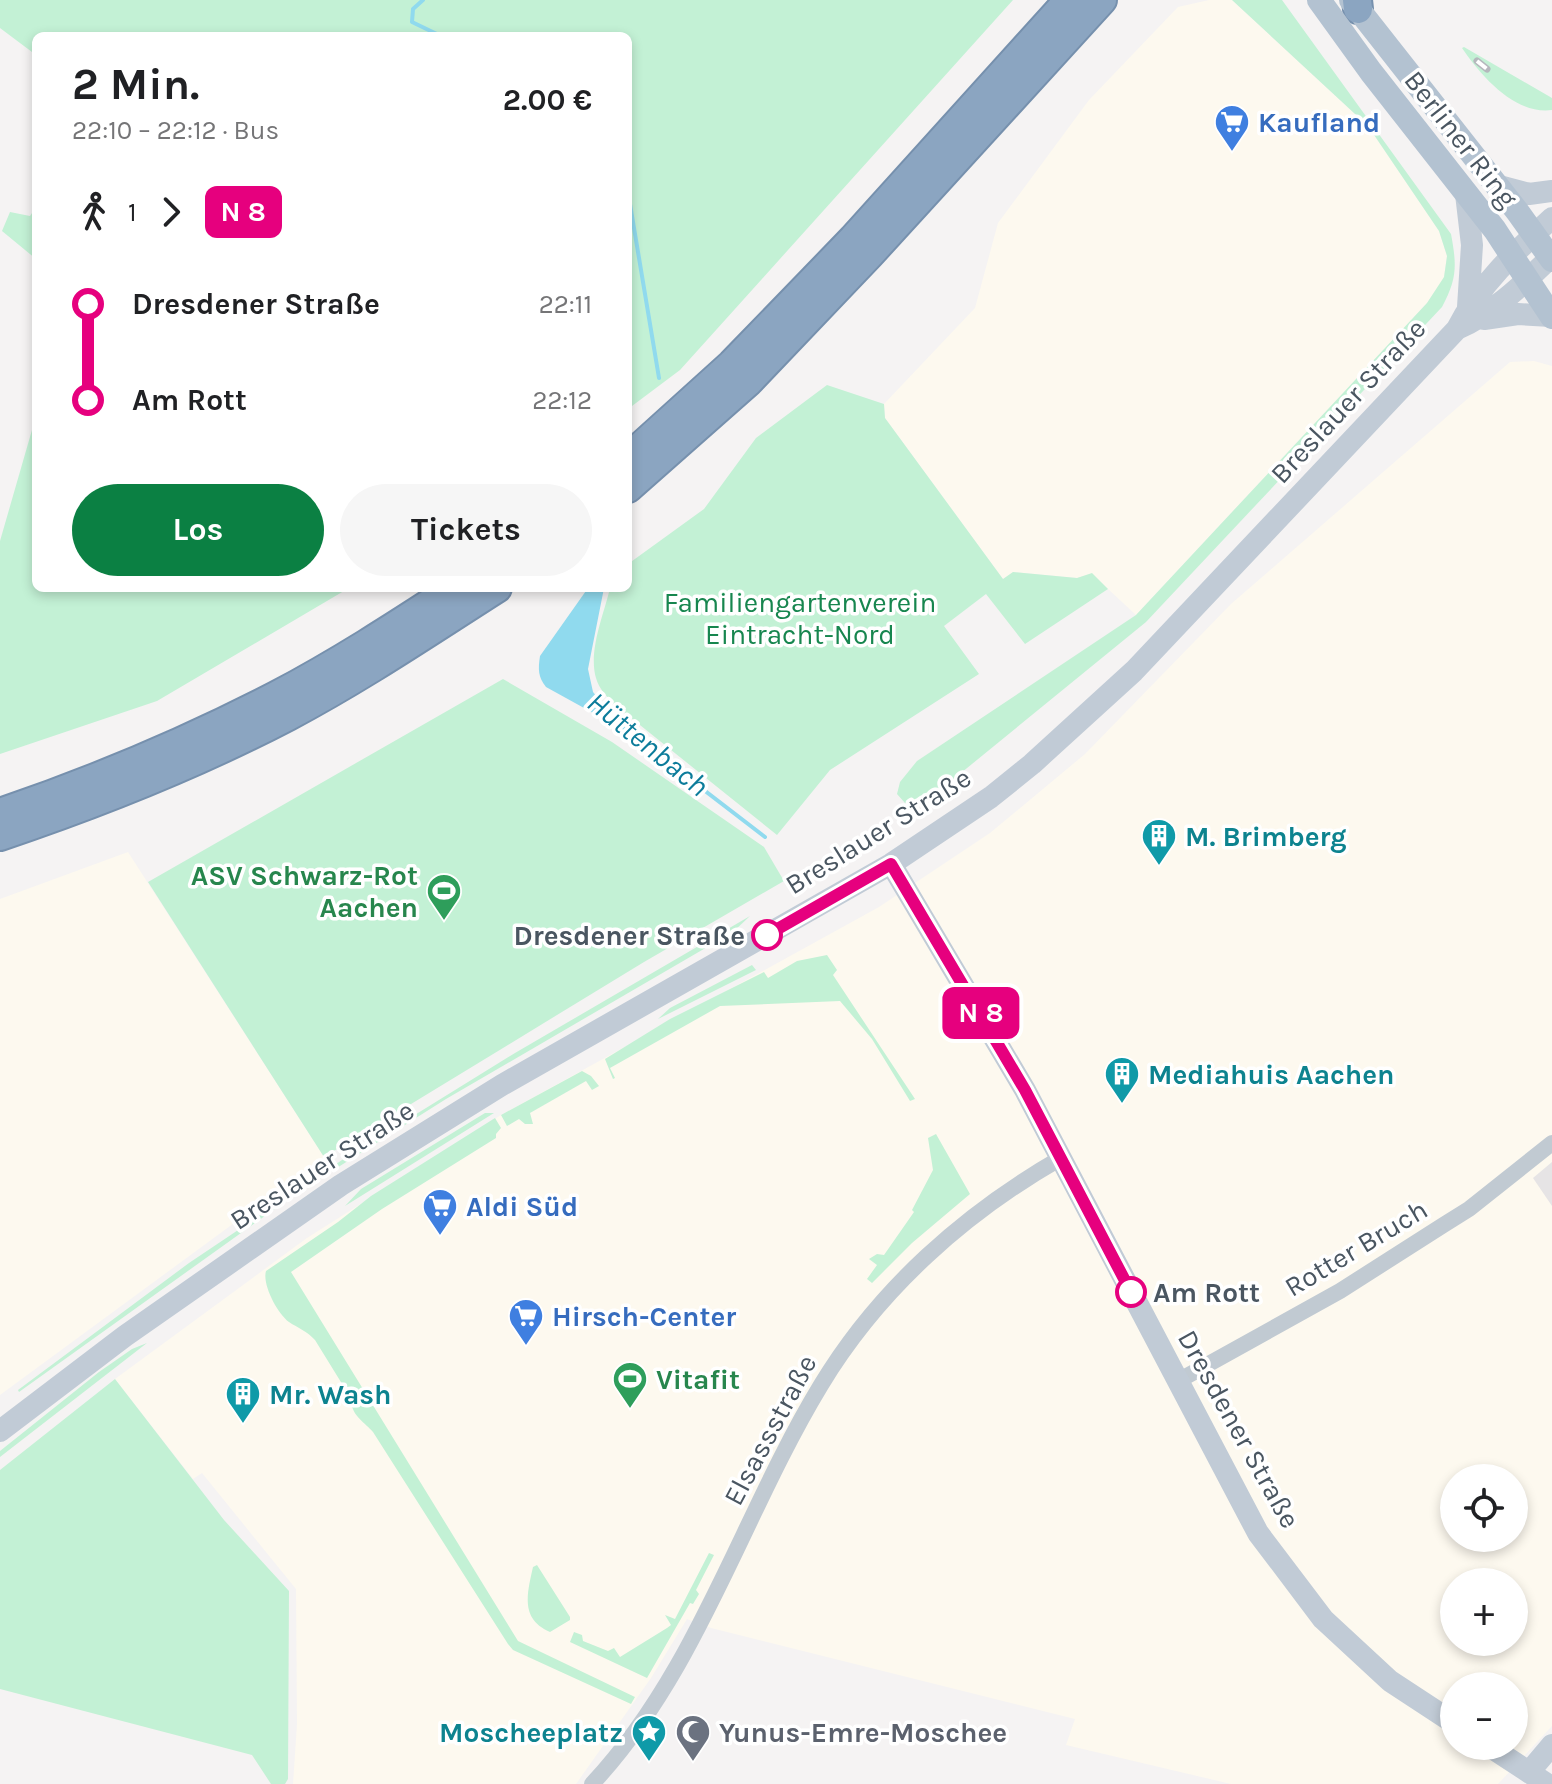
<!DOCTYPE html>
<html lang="de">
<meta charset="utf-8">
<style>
body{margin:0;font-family:Karla,sans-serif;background:#f6f6f6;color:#202124;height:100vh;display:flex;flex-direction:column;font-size:30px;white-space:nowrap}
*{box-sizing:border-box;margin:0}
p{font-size:26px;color:#757577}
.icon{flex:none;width:44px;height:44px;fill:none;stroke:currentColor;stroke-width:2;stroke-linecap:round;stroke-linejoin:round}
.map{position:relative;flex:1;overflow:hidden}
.panel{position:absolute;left:32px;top:32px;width:600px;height:560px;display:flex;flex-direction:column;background:#fff;border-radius:12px;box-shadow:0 4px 12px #0003}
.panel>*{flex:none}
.badge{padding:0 16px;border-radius:12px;font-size:28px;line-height:52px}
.buttons{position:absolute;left:1440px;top:1464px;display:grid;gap:16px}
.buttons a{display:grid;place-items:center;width:88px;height:88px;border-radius:50%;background:#fff;box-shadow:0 4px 12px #0003;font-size:40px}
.map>.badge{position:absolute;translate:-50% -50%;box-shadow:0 0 0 4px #fff}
.legs{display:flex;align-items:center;gap:12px;height:88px;padding:0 40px;font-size:26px}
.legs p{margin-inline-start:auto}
.overview{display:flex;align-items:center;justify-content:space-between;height:136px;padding:0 40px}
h1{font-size:44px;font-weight:700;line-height:60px}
.action{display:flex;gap:16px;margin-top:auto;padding:16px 40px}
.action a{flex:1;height:92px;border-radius:48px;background:#0b8043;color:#fff;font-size:32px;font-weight:700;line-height:92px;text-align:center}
.action a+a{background:#f6f6f6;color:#202124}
ul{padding:0 40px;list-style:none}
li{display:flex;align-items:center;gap:28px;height:96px;font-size:30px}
li i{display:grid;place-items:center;width:12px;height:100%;margin:0 10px;background:currentColor}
li i::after{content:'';width:20px;height:20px;margin:-10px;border:6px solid;border-radius:50%;background:#fff}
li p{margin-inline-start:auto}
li:first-child i{background:linear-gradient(#0000 50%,currentColor 0)}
li:last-child i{background:linear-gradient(currentColor 50%,#0000 0)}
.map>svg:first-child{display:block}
</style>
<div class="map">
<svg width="1552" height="1784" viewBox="0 0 1552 1784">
<rect width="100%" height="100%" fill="#f5f3f3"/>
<path fill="#fdf9ef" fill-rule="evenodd" d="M 1209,0 L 1232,0 L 1368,126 L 1439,231 L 1447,256 L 1444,278 L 1427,303 L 1136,615 L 1092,574 L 1077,578 L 1013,572 L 1003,579 L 885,418 L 884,404 L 975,308 L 998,223 L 1089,100 L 1178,7 Z
M 1534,361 L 1552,366 L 1552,1726 L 1498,1784 L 1231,1784 L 1066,1745 L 1075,1719 L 711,1628 L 687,1619 L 651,1678 L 576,1784 L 293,1784 L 297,1724 L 296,1589 L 202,1473 L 193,1479 L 115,1379 L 307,1238 L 501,1115 L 879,907 L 990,833 L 1085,754 L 1231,604 L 1510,362 ZM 1454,1478 L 1514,1478 L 1514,1538 L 1454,1538 ZM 1454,1582 L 1514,1582 L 1514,1642 L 1454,1642 ZM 1454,1686 L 1514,1686 L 1514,1746 L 1454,1746 Z
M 128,852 L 324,1157 L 0,1395 L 0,899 Z"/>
<path fill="#e6e4e5" d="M 1552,1162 L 1552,1206 L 1533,1178 Z"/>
<path fill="#c3f1d5" d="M 0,0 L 1013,0 L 680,370 L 628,409 L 628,36 L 36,36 L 36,55 L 0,28 Z
M 1232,0 L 1282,0 L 1451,234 C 1457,266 1457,279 1442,307 L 1146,622 L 934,795 L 916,804 L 905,803 L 897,794 L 900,782 L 917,761 L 1136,615 L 1427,303 L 1444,277 L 1447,256 L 1439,231 L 1368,126 Z
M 1464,47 L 1552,98 L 1552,110 C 1515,115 1481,76 1462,48 Z
M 36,207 L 36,259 L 2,231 L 10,212 L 30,216 Z
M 827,385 L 884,404 L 885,418 L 1003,579 L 1013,572 L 1077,578 L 1092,573 L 1108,589 L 1025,644 L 986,594 L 944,626 L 979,674 L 830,770 L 777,835 L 615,705 C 607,697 599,689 596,678 C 588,651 604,614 610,588 L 628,588 L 628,564 L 704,509 L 756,438 Z
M 36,416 L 36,588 L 349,588 L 157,701 L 0,754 L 0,541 Z
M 503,679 L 612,742 L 764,847 L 784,881 L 644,962 L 324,1157 L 148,882 Z
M 750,916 L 733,932 L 446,1099 L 294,1195 L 19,1392 L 18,1390 L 189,1263 L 342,1160 L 515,1053 Z
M 827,955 L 837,970 L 833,975 L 915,1099 L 910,1101 L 872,1039 L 840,1001 L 720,1006 L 610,1068 L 615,1078 L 613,1079 L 605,1059 L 670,1019 L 764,972 L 768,978 L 797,961 Z
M 752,965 L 756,970 L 658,1019 L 670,1008 Z
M 582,1071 L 591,1076 L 599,1086 L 592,1090 L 586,1081 L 530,1113 L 533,1124 L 525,1124 L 519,1119 L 507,1126 L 501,1115 Z
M 485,1113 L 494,1113 L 345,1206 L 361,1189 Z
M 495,1118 L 501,1128 L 496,1134 L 496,1138 L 382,1209 L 291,1272 L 518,1641 L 635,1697 L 631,1704 L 513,1650 L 508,1644 L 373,1432 C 365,1422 350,1415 352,1400 L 315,1340 C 307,1331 298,1328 289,1322 C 277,1313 262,1284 266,1271 L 338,1222 L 371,1196 Z
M 936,1134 L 970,1194 L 912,1243 L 872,1283 L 867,1279 L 877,1265 L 869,1259 L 877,1254 L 884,1255 L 914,1212 L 912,1210 L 933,1170 L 928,1138 Z
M 147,1343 L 0,1457 L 0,1451 L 99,1372 L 132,1349 Z
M 115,1379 L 224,1520 L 289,1591 L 288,1779 L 285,1784 L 271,1784 L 252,1755 L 0,1689 L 0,1470 Z
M 709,1553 L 714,1555 L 696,1590 L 699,1594 L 693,1604 L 690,1603 L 647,1678 L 570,1642 L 574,1632 L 582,1635 L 583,1641 L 608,1651 L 614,1648 L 620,1657 L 667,1628 L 671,1625 L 665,1615 L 675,1619 Z
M 537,1565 L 570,1617 L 570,1620 L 550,1632 C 520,1619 527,1594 533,1567 Z"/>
<path fill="#90daee" d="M 588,588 L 604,588 L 588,669 L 593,692 L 609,711 L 604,719 L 546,687 C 538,677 538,669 540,656 Z"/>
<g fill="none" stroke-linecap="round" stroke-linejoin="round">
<path stroke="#90daee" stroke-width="4" d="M 423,0 L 413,9 L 412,22 L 441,36
M 628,192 L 659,378
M 605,714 L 765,837"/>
<defs>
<path id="highway" d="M 1357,0 L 1358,9
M 628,458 L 732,364 L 853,239 L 1069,0
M 628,488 L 748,382 L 870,254 L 1102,0
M 0,813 C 94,781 187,742 276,696 C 337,664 396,626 454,588
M 0,836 C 98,803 196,764 288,716 C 360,678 428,632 497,588"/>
</defs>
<use href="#highway" stroke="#7690ad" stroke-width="32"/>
<path stroke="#c1cad2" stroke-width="16" d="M 1178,1381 L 1340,1291 L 1445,1224 L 1469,1209 L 1552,1143
M 592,1784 C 698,1671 742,1515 821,1385 C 879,1289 965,1213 1061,1158"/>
<path stroke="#c1cbd6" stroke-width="22" d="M 1495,185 L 1529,194 L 1552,191
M 1466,194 L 1472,245 L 1468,307
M 1484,319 L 1518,314 L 1551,316
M 1457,329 C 1495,312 1522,285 1552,256
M 891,864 L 1025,1090 L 1258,1533 L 1323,1619 L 1390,1681 L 1454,1723
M 0,1431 L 125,1336 L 341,1185 L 502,1085 L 891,864 L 991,797 L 1032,764 L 1134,671 L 1457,329 C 1479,285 1516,251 1552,218
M 1489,1746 L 1547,1784
M 1529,1772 L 1552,1745"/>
<path stroke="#b3c2d1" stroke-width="24" d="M 1319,0 L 1371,72 L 1495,230 L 1552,317
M 1351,0 L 1517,211 L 1552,260"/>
<use href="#highway" stroke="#8ba5c1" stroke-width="28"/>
<defs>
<path id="rail" d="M 1477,61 L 1487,69"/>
</defs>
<use href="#rail" stroke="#b5b8bd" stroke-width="7"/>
<use href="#rail" stroke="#fff" stroke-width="4" stroke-dasharray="12" stroke-linecap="butt"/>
</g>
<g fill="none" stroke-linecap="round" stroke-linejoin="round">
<defs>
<path id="line-1" d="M 767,935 L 891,864 L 1025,1090 L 1131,1292"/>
</defs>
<use href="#line-1" stroke="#fff" stroke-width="18"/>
<use href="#line-1" stroke="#e6007e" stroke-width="12"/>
</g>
<defs>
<symbol id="supermarket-pin" viewBox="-11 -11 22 30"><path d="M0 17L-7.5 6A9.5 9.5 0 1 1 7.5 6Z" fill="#3f7fe0" stroke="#fff"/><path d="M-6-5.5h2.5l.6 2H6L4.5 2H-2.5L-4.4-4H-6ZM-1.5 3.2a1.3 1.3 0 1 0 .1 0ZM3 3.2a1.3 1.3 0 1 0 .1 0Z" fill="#fff"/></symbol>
<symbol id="building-pin" viewBox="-11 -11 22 30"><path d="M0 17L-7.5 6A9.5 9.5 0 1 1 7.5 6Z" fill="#0f9aa8" stroke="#fff"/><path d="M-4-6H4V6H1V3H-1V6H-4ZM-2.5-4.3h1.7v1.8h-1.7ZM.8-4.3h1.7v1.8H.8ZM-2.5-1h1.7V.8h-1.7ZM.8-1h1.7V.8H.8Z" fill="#fff"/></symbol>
<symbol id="stadium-pin" viewBox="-11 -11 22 30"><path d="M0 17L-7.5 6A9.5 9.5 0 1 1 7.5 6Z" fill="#2e9e5b" stroke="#fff"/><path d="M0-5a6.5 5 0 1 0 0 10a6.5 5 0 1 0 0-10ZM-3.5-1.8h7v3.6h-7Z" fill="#fff"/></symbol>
<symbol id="sight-pin" viewBox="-11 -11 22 30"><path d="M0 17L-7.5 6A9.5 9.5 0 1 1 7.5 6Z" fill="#0f9aa8" stroke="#fff"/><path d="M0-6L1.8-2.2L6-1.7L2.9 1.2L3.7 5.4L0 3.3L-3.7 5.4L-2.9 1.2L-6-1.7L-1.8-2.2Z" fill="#fff"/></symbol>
<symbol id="mosque-pin" viewBox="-11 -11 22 30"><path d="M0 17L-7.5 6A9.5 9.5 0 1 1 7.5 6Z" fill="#6b7280" stroke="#fff"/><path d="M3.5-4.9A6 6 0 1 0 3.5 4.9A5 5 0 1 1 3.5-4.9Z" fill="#fff"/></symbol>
</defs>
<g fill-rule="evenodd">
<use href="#supermarket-pin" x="1212" y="102" width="40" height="54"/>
<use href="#building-pin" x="1139" y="816" width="40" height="54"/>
<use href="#stadium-pin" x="424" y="871" width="40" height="54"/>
<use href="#building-pin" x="1102" y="1054" width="40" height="54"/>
<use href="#supermarket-pin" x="420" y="1186" width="40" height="54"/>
<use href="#supermarket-pin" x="506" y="1296" width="40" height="54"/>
<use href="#stadium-pin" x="610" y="1359" width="40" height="54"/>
<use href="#building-pin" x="223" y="1374" width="40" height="54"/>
<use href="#sight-pin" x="629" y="1712" width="40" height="54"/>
<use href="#mosque-pin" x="673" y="1712" width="40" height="54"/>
</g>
<g fill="#fff" stroke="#e6007e" stroke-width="4">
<circle cx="767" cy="935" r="14"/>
<circle cx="1131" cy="1292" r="14"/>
</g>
<g text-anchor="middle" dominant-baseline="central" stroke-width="7" stroke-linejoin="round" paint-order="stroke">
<g font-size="28" font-weight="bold" fill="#366cbe" stroke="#fff" text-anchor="start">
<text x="1258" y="122">Kaufland</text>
<text x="466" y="1206">Aldi Süd</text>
<text x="552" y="1316">Hirsch-Center</text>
</g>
<g font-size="28" fill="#4a5661" stroke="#fff">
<text transform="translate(1461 139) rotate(52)">Berliner Ring</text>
<text transform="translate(1348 401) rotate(-47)">Breslauer Straße</text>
<text transform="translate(878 831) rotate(-32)">Breslauer Straße</text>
<text transform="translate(322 1165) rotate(-33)">Breslauer Straße</text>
<text transform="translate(1356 1248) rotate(-31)">Rotter Bruch</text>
<text transform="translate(1239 1429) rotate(61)">Dresdener Straße</text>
<text transform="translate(770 1430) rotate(-62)">Elsassstraße</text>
</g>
<g font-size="28" fill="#17864f" stroke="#fff">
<text x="800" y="602">Familiengartenverein<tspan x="800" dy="32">Eintracht-Nord</tspan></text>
</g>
<g font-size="28" font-weight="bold" fill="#0d838f" stroke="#fff" text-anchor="start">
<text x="1185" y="836">M. Brimberg</text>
<text x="1148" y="1074">Mediahuis Aachen</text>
<text x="269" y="1394">Mr. Wash</text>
<text x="623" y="1732" text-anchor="end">Moscheeplatz</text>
</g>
<g font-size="28" font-weight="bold" fill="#27864d" stroke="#fff" text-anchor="end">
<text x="418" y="875">ASV Schwarz-Rot<tspan x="418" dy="32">Aachen</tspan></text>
<text x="656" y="1379" text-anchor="start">Vitafit</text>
</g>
<g font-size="28" font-weight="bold" fill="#4a5661" stroke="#fff" text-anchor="end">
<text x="745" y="935">Dresdener Straße</text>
<text x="1153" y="1292" text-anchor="start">Am Rott</text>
</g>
<g font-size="28" font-weight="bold" fill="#5b616d" stroke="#fff" text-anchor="start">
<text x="719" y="1732">Yunus-Emre-Moschee</text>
</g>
<g font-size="30" font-style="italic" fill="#0c7c9b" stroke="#fff">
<text transform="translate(648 744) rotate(39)">Hüttenbach</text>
</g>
</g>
</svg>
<div class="buttons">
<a><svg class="icon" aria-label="locate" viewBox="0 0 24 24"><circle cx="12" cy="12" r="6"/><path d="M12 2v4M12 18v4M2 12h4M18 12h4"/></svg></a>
<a>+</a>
<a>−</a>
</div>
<b class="badge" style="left:981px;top:1013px;background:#e6007e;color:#fff">N 8</b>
<section class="panel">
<div class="overview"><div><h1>2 Min.</h1><p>22:10 – 22:12 · Bus</p></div><b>2.00 €</b></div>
<div class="legs"><svg class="icon" aria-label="walk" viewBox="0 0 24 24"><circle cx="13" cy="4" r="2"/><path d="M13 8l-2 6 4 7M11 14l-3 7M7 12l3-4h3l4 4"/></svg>1<svg class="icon" aria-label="forward" viewBox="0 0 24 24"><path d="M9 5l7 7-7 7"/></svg><b class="badge" style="background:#e6007e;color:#fff">N 8</b></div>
<ul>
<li><i style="color:#e6007e"></i><b>Dresdener Straße</b><p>22:11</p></li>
<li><i style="color:#e6007e"></i><b>Am Rott</b><p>22:12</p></li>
</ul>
<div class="action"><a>Los</a><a>Tickets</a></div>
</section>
</div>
